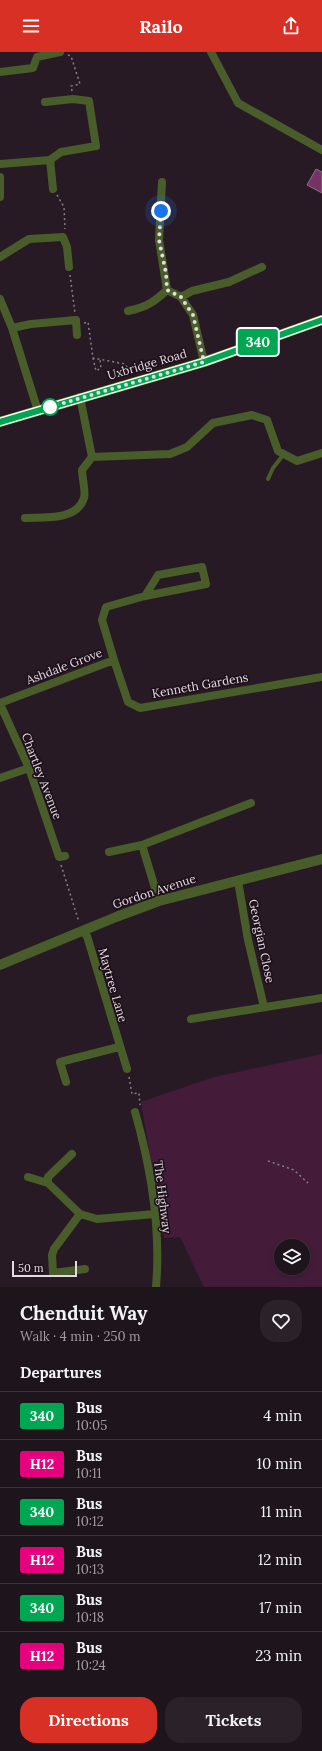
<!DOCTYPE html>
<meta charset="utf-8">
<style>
body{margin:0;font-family:Lora,serif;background:#2b2128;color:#f1f3f6;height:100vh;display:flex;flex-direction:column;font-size:15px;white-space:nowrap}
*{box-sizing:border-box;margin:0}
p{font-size:13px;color:#a19ea3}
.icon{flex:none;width:22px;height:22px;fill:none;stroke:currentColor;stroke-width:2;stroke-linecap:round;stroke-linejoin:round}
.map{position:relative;height:1235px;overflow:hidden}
.sheet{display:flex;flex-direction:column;background:#1e141b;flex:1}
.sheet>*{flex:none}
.badge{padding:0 8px;border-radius:3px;font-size:14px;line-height:26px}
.controls{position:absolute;left:274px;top:1187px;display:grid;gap:8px}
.controls a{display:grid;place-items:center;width:36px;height:36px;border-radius:50%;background:#1e141b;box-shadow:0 2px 6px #0003,0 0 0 1px #3c333a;font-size:20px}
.scale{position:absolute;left:12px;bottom:10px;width:65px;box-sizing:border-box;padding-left:4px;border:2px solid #e4dae1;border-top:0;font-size:11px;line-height:14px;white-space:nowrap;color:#e4dae1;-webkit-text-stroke:3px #1f111b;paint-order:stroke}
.you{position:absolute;width:20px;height:20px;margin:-10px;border:3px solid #fff;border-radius:50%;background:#1a73e8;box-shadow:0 0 0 6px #1a73e833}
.map>.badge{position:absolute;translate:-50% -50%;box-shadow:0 0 0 2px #fff}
h2{padding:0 20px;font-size:15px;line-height:36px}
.round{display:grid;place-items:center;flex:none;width:42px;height:42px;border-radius:16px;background:#2b2128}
.overview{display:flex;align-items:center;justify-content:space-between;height:68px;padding:0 20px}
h1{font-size:19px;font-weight:700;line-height:30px}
.button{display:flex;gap:8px;margin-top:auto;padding:8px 20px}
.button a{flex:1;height:46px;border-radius:16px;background:#d93025;color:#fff;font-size:16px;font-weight:700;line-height:46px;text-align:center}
.button a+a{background:#2b2128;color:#f1f3f6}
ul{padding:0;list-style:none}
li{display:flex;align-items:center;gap:12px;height:48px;padding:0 20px;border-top:1px solid #3c333a}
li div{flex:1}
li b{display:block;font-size:15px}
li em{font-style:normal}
li .badge{min-width:44px;font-weight:700;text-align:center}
header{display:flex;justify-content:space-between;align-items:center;height:52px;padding:0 20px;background:#d93025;color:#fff;font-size:18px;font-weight:700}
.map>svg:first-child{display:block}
</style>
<header><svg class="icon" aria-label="menu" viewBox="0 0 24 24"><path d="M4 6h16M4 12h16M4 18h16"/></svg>Railo<svg class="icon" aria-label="share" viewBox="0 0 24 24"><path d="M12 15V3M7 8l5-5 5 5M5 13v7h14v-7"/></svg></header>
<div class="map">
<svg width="322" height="1235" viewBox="0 0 322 1235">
<rect width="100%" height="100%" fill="#281a24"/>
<path fill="#441c3a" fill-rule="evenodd" d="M 322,1002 L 322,1235 L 204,1235 L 180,1185 L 164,1186 L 141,1050 L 214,1025 ZM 281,1194 L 303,1194 L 303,1216 L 281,1216 Z"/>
<path fill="#773367" stroke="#867480" d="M 316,117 L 322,120 L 322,141 L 307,133 Z"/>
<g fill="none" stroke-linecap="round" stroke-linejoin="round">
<path stroke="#8a7e86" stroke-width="1.5" stroke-dasharray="2 3" stroke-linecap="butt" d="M 68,3 L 71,4 L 80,32 L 71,34 L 72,39
M 57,143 L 64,155 L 65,177
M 70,223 L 75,261
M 84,271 L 88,270 L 93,306 L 125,312 L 131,321
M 93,306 L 96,319 L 101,316 L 100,307
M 61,813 L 79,870
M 129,1025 L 132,1042 L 139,1041 L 140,1053
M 268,1109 L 294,1118 L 308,1131"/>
<path stroke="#485d2a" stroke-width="4" d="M 268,427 L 273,416 L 284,402"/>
<path stroke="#485d2a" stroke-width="8" d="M 211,0 L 238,51 L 322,98
M 0,20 L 33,16 L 37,5 L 60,0
M 50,108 L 53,137
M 0,112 L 50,108 L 61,100 L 96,94 L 89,49 L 73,47 L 45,50
M 0,125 L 0,145
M 162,130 L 159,188 L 167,238 L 181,245 L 193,263 L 204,310
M 0,205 L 29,187 L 63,185 L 67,195 L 69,215
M 181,245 L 192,239 L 229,230 L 262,215
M 0,247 L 12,276 L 38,359
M 128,259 C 146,255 153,251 167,238
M 12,276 L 31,272 L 76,268 L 77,283
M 80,345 L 92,405 L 170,402 L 187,395 L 213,371 L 252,363 L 267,368 L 278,399 L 297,409 L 322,401
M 25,466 C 43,465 77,469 84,446 C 86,439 82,426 82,418 L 92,405
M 114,608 L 128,650 L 140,656 L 322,625
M 0,651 L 114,608 L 102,568 L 106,555 L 145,544 L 206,532 L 202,515 L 158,523 L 145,544
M 0,652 L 29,716 L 59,805 L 65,804
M 0,726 L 29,716
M 109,800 L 142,793
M 238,829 L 248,888 L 264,955
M 159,849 L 142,793 L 251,751
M 82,879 L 87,884 L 127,1017
M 191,967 L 322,946
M 66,1030 L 60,1010 L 119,995
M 135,1060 C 151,1116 161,1177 156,1235
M 28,1125 L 48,1131 L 80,1162 L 97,1167 L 155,1162
M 48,1131 L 48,1125 L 72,1102
M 80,1162 L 54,1197 L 52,1203 L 53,1221 L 85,1217"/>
<path stroke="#485d2a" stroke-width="10" d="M 0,913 L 116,865 L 159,849 L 322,807"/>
<path stroke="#6f9a23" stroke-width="10" d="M 0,370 L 204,310 L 322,268"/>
</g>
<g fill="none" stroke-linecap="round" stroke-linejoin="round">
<defs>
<path id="line" d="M 0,370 L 204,310 L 322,268"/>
</defs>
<use href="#line" stroke="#fff" stroke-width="9"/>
<use href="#line" stroke="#00a651" stroke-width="6"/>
<path stroke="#e4dae1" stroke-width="4" stroke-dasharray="0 7.2" d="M 50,355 L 204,310 L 193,263 L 181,245 L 167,238 L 166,221 L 159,188 L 161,159"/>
</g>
<circle fill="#fff" stroke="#00a651" stroke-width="2" cx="50" cy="355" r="8"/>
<g text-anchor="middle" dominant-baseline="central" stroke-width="3.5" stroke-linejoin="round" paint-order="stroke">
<g font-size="12" fill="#e4dae1" stroke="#1f111b">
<text transform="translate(147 312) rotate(-16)">Uxbridge Road</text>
<text transform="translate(64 614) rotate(-21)">Ashdale Grove</text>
<text transform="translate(200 633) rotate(-10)">Kenneth Gardens</text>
<text transform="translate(42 724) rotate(69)">Chartley Avenue</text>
<text transform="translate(154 839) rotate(-18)">Gordon Avenue</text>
<text transform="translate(262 889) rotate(78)">Georgian Close</text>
<text transform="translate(113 933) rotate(74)">Maytree Lane</text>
<text transform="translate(163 1145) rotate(83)">The Highway</text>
</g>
</g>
</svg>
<div class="controls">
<a><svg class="icon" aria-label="layers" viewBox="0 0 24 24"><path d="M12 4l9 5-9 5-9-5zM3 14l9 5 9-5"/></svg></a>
</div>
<div class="scale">50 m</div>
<div class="you" style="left:161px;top:159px"></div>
<b class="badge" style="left:258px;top:290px;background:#00a651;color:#fff">340</b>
</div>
<section class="sheet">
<div class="overview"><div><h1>Chenduit Way</h1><p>Walk · 4 min · 250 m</p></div><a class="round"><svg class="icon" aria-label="heart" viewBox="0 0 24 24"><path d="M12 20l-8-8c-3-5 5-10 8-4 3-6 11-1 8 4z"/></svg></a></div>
<h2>Departures</h2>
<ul>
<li><span class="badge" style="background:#00a651;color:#fff">340</span><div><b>Bus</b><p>10:05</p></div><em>4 min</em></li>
<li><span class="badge" style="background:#e6007e;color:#fff">H12</span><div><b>Bus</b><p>10:11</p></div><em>10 min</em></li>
<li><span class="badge" style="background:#00a651;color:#fff">340</span><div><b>Bus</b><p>10:12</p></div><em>11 min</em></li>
<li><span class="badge" style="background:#e6007e;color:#fff">H12</span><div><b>Bus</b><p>10:13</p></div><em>12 min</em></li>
<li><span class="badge" style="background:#00a651;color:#fff">340</span><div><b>Bus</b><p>10:18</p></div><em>17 min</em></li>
<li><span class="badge" style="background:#e6007e;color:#fff">H12</span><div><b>Bus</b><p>10:24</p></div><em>23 min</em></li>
</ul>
<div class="button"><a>Directions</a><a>Tickets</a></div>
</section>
